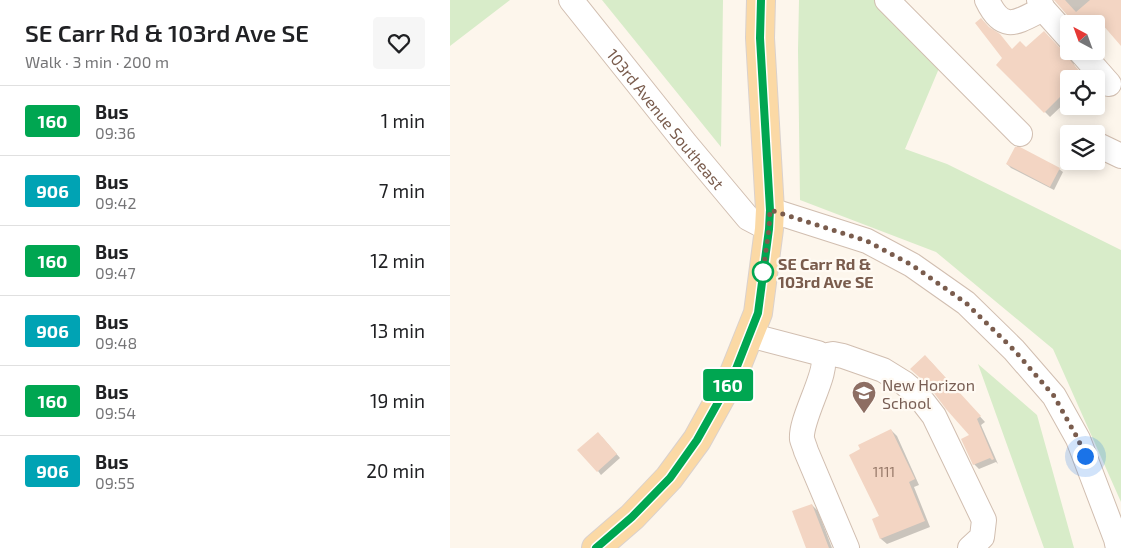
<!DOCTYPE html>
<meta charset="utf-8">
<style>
body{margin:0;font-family:"Exo 2",sans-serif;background:#f6f6f6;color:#202124;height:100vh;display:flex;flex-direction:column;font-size:19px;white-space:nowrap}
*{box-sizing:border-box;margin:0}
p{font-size:16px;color:#757577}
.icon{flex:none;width:28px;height:28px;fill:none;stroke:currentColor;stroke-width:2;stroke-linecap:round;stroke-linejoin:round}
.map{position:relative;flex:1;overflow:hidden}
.details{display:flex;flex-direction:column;background:#fff;width:450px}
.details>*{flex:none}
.badge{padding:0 10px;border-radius:4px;font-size:18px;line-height:32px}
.needle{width:32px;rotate:319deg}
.buttons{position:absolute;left:610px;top:15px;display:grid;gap:10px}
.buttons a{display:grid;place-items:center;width:45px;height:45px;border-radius:5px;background:#fff;box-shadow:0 2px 12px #0003;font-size:25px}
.you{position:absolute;width:25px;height:25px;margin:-12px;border:4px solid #fff;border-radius:50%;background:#1a73e8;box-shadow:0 0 0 8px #1a73e833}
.map>.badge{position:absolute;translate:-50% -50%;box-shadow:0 0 0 2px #fff}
.round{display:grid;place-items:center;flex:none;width:52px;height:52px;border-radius:5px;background:#f6f6f6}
.overview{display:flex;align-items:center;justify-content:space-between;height:85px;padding:0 25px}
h1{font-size:24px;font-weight:600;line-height:38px}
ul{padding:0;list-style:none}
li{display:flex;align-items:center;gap:15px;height:70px;padding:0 25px;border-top:1px solid #e0e0e0}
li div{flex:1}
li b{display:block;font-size:19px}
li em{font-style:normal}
li .badge{min-width:55px;font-weight:700;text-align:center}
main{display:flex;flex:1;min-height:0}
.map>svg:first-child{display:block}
</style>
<main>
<section class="details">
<div class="overview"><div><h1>SE Carr Rd &amp; 103rd Ave SE</h1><p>Walk · 3 min · 200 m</p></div><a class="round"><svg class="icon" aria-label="heart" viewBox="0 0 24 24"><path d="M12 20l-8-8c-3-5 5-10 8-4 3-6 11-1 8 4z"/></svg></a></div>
<ul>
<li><span class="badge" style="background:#00a651;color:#fff">160</span><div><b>Bus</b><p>09:36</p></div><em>1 min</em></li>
<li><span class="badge" style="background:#00a3b4;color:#fff">906</span><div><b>Bus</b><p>09:42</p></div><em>7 min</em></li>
<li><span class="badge" style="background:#00a651;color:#fff">160</span><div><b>Bus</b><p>09:47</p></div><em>12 min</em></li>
<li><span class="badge" style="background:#00a3b4;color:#fff">906</span><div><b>Bus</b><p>09:48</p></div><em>13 min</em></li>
<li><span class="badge" style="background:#00a651;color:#fff">160</span><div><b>Bus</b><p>09:54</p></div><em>19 min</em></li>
<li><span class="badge" style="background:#00a3b4;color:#fff">906</span><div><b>Bus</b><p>09:55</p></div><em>20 min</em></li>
</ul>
</section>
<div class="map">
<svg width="671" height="548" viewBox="0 0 671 548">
<rect width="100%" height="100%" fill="#fdf6ec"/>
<path fill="#d8ecc9" d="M 0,0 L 60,0 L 0,46 Z
M 152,0 L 273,0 L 271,147 Z
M 349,0 L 448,0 L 490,66 L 455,149 L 497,164 L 671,250 L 671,502 L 603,349 L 486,252 L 350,200 L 348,50 Z
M 528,364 L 587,415 L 624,548 L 594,548 Z"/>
<path fill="#0003" d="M 605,0 L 671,0 L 671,44 L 656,27 L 646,35 L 646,24 L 626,24 Z
M 576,49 L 609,49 L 616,52 L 622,58 L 625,67 L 619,79 L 619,99 L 600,117 L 548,65 L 562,50 Z
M 557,164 L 609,169 L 613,172 L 604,190 L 561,168 Z
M 480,361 L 535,422 L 531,425 L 548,464 L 546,462 L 529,469 L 524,464 L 521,435 L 480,386 Z
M 441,430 L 447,436 L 469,485 L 464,487 L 480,527 L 437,544 L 431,539 L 424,519 L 430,516 Z
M 152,437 L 170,458 L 151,475 L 148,471 Z
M 362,505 L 368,511 L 382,548 L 357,548 Z"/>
<path fill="#f3d5c3" d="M 604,0 L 615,0 L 626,12 L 640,0 L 671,0 L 671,46 L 652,24 L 625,24 Z
M 531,18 L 539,27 L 550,34 L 562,49 L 570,41 L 576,47 L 594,31 L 609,47 L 617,51 L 617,54 L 620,60 L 636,79 L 619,79 L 619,88 L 594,113 L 546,65 L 552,58 L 525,23 Z
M 565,147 L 570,147 L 610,168 L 600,187 L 556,164 Z
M 475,355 L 531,416 L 527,419 L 544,459 L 542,460 L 540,458 L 523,465 L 511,439 L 519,435 L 496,409 L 478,385 L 460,369 Z
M 441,429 L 465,479 L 459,482 L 475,521 L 430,539 L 422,519 L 429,516 L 399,455 L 410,449 L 408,445 Z
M 148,432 L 167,454 L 147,472 L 127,450 Z
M 362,504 L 379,548 L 356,548 L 342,511 Z"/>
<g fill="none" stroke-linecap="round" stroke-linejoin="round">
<defs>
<g id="minor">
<path id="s1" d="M 121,0 L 236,144 L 298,218 L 319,229"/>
<path d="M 437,0 L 570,134"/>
<path d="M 537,0 C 553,34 567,22 593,9"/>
<path d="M 589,0 L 593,9 L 619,38"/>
<path d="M 630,51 L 659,84"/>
<path d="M 646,144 L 671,156"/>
<path d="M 320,210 L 417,241 L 462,265 L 516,303 L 564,350 L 604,396 L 628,439 L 666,539 L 668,548"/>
<path d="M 299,335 L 368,353 L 372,356 L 383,354 L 393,356 L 433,370 L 454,383 L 467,394 L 484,416 L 534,520 L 532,537 L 520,548"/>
<path d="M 372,356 C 380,371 350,418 352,439 C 353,443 355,447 356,451 L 397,548"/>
</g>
<path id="major" d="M 146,548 L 182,517 L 219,478 L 247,440 L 284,373 L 308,313 L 319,229 L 320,210 L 310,38 L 311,0"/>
</defs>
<use href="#minor" stroke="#d1beb0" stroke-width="26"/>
<use href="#major" stroke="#dad1cd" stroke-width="30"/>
<use href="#minor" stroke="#fff" stroke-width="24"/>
<use href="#major" stroke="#fbd9a5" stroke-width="28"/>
</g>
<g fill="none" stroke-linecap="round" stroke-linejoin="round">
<defs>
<path id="line" d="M 146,548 L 182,517 L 220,478 L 247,440 L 284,374 L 308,313 L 319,229 L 320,210 L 310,38 L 311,0"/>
</defs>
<use href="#line" stroke="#fff" stroke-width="11"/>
<use href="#line" stroke="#00a651" stroke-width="8"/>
<path stroke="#7a5c4d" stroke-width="5" stroke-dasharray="0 9" d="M 313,272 L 312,279 L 319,229 L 320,210 L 417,241 L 462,265 L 516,303 L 564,350 L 604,396 L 628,439 L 635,456"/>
</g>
<defs>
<symbol id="school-pin" viewBox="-11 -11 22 30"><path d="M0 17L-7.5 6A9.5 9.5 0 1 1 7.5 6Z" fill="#8d6e63" stroke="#fffaf3"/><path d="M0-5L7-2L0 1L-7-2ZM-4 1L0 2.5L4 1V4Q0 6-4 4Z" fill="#fff"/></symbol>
</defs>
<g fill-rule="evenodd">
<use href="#school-pin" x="400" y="379" width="28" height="38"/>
</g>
<circle fill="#fff" stroke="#00a651" stroke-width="2.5" cx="313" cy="272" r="10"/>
<g text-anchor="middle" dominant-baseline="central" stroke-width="4.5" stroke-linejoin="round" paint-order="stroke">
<g font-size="14" fill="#987a6a">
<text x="434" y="471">1111</text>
</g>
<g font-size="16" fill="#7a5c4d" stroke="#fffaf3">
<text stroke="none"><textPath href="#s1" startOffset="152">103rd Avenue Southeast</textPath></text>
</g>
<g font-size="16" font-weight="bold" fill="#7a5c4d" stroke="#fffaf3" text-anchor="start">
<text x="328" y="263">SE Carr Rd &amp;<tspan x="328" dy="18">103rd Ave SE</tspan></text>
</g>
<g font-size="16" fill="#785e54" stroke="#fffaf3" text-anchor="start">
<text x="432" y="384">New Horizon<tspan x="432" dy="18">School</tspan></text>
</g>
</g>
</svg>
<div class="buttons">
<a><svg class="needle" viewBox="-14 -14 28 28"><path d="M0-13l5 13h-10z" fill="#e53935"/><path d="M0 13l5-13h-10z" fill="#757577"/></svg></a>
<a><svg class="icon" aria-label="locate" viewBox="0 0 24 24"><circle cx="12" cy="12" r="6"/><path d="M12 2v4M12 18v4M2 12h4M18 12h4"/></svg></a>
<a><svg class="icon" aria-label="layers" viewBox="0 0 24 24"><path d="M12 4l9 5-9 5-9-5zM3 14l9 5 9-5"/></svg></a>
</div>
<div class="you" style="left:635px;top:456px"></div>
<b class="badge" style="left:278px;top:385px;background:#00a651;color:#fff">160</b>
</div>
</main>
